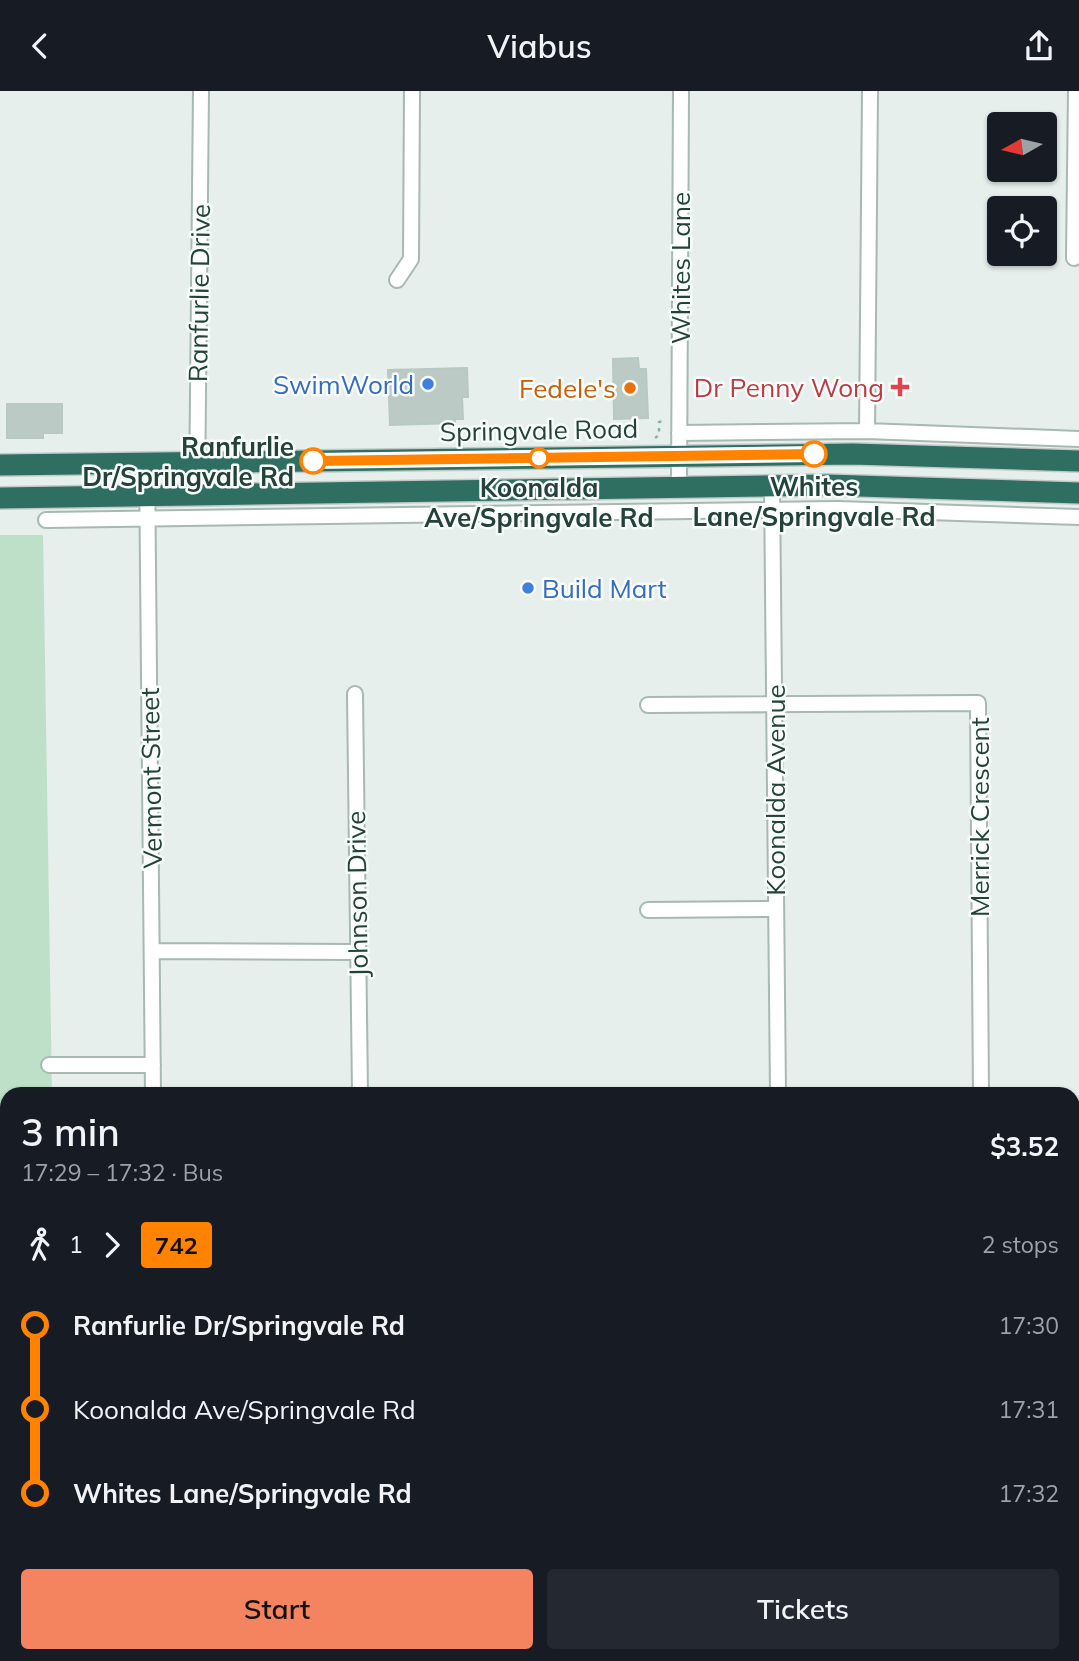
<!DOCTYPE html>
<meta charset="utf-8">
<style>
body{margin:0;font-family:Mulish,sans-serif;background:#242831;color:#f1f3f6;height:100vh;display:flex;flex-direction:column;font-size:26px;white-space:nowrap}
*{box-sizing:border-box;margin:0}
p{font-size:23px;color:#9ea1a6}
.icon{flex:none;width:38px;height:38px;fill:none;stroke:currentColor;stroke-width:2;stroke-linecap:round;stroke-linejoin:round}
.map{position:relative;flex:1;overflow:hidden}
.panel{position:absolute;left:0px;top:996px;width:1080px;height:576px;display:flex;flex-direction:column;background:#171b24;border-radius:21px 21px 0 0;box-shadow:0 2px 5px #0004}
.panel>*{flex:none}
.badge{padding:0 14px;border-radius:5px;font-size:24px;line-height:46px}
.needle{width:46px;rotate:262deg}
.buttons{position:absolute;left:987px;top:21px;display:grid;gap:14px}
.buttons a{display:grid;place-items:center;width:70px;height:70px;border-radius:7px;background:#171b24;box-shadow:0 2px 5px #0004;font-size:35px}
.map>.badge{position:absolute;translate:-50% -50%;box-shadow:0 0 0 4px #fff}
.legs{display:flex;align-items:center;gap:10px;height:77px;padding:0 21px;font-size:23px}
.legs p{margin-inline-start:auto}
.head{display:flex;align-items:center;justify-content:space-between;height:119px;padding:0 21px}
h1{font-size:38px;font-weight:600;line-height:52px}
.action{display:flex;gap:14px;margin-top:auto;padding:14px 21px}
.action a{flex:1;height:80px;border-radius:7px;background:#f4845f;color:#111;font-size:28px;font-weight:600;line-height:80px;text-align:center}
.action a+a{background:#242831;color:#f1f3f6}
ul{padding:0 21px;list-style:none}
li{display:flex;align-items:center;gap:24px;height:84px;font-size:26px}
li i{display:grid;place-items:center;width:10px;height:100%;margin:0 9px;background:currentColor}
li i::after{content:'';width:18px;height:18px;margin:-9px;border:5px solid;border-radius:50%;background:#171b24}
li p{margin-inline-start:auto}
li:first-child i{background:linear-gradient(#0000 50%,currentColor 0)}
li:last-child i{background:linear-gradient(currentColor 50%,#0000 0)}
header{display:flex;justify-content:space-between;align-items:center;height:91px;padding:0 21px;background:#171b24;font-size:32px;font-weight:600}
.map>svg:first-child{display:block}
</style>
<header><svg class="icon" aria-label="back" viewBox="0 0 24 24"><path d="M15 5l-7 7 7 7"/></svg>Viabus<svg class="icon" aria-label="share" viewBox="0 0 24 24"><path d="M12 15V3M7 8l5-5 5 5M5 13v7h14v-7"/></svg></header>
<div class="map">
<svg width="1079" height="1570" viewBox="0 0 1079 1570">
<rect width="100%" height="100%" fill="#e6efeb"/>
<path fill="#bfe0c8" d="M 0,444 L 43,444 L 52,1003 L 7,1003 L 7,1318 L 0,1318 Z
M 422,1565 L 512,1564 L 512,1570 L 427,1570 Z"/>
<path fill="#bbcac4" stroke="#b8c9c2" stroke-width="2" d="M 638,267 L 639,278 L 646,278 L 648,327 L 614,328 L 613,268 Z
M 467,277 L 468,306 L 462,306 L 463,328 L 455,328 L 455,332 L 390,334 L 388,279 Z
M 7,313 L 62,313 L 62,342 L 43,342 L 43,347 L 7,347 Z"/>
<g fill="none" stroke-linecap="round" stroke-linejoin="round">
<defs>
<path id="street" d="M 1074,167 L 1076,0
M 397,189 L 411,168 L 412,0
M 867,340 L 870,0
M 679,342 L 867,340 L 1079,348
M 147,372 L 153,1003
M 772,395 L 778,1003
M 679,397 L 681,0
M 197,404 L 201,0
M 46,429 L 838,418 L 1079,426
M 355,603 L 360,1003
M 648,614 L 978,612 L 981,1003
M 648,819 L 775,818
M 154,860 L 357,861
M 49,974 L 153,974
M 1073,1045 L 1079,1045
M 1073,1245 L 1079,1244
M 0,1442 L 7,1442
M 285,1564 L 287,1570
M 628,1570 L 628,1564
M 802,1570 L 802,1564
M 981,1570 L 981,1564"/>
<path id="highway" d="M 0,374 L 853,363 L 1079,370
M 0,407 L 827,394 L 1079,402"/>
</defs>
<use href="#street" stroke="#a8b8b2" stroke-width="18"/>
<use href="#highway" stroke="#c2cac8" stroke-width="24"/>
<path stroke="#86b3a5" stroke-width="2.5" stroke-dasharray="3.5 5" stroke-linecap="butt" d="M 655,347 L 659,344 L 659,331 L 665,330"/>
<use href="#street" stroke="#fff" stroke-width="14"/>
<use href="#highway" stroke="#2f6f62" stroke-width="21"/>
</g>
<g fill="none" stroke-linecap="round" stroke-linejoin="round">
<defs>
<path id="line-1" d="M 313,370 L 814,363"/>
</defs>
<use href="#line-1" stroke="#fff" stroke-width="16"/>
<use href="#line-1" stroke="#ff8200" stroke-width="10"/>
</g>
<g fill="#3f7fe0" stroke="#f7fbf9" stroke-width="2.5">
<circle cx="428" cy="293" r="7"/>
<circle cx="528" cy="497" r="7"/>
</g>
<path fill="#e0444e" stroke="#f7fbf9" stroke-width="2.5" d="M896.5 285.5h7v7h7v7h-7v7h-7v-7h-7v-7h7z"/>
<circle fill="#e8710a" stroke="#f7fbf9" stroke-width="2.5" cx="630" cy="297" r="7"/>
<g fill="#fff" stroke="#ff8200" stroke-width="3.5">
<circle cx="814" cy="363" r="12"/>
<circle cx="539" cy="367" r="9"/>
<circle cx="313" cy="370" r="12"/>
</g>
<g text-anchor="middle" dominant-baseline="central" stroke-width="5" stroke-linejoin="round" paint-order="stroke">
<g font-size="26" fill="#24423a" stroke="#f7fbf9">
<text transform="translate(680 177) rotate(-90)">Whites Lane</text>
<text transform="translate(199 202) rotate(-89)">Ranfurlie Drive</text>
<text transform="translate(539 339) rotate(-1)">Springvale Road</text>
<text transform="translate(151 687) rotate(-91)">Vermont Street</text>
<text transform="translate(775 699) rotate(-90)">Koonalda Avenue</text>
<text transform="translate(979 726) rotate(-90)">Merrick Crescent</text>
<text transform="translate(357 803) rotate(-91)">Johnson Drive</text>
</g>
<g font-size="26" fill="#366cbe" stroke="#f7fbf9" text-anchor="end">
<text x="414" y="293">SwimWorld</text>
<text x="542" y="497" text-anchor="start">Build Mart</text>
</g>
<g font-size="26" fill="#be3a42" stroke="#f7fbf9" text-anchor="end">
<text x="884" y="296">Dr Penny Wong</text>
</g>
<g font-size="26" fill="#c56008" stroke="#f7fbf9" text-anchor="end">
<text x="616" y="297">Fedele's</text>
</g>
<g font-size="26" font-weight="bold" fill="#24423a" stroke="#f7fbf9">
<text x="294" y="355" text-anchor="end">Ranfurlie<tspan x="294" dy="30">Dr/Springvale Rd</tspan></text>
<text x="814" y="395">Whites<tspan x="814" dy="30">Lane/Springvale Rd</tspan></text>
<text x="539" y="396">Koonalda<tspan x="539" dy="30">Ave/Springvale Rd</tspan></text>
</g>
</g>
</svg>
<div class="buttons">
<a><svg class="needle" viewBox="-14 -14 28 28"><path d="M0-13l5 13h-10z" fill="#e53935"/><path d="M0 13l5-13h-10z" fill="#9ea1a6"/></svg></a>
<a><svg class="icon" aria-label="locate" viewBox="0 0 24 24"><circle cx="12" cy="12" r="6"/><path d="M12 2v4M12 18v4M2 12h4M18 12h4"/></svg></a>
</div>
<section class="panel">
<div class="head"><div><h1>3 min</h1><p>17:29 – 17:32 · Bus</p></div><b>$3.52</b></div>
<div class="legs"><svg class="icon" aria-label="walk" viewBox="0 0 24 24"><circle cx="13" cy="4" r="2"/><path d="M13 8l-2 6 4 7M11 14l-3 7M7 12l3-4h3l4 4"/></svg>1<svg class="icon" aria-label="forward" viewBox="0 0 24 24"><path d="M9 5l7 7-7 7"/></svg><b class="badge" style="background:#ff8200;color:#111">742</b><p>2 stops</p></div>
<ul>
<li><i style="color:#ff8200"></i><b>Ranfurlie Dr/Springvale Rd</b><p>17:30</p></li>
<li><i style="color:#ff8200"></i><span>Koonalda Ave/Springvale Rd</span><p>17:31</p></li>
<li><i style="color:#ff8200"></i><b>Whites Lane/Springvale Rd</b><p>17:32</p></li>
</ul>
<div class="action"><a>Start</a><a>Tickets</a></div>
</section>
</div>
